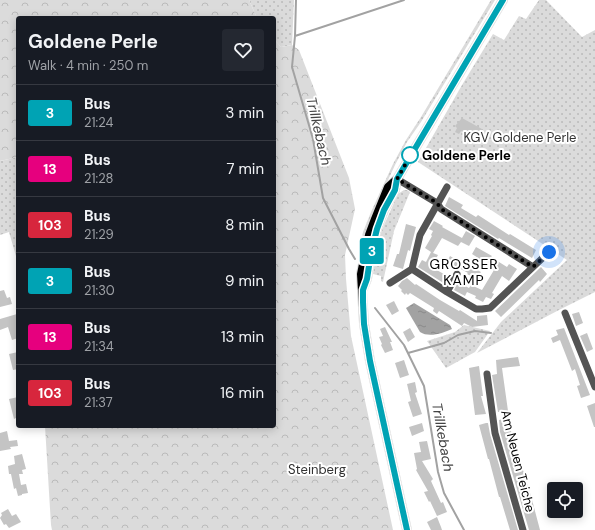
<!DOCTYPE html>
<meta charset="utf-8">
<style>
body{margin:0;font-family:"DM Sans",sans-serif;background:#242831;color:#f1f3f6;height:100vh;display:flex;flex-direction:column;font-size:15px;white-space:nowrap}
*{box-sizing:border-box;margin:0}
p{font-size:13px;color:#9ea1a6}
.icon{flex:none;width:22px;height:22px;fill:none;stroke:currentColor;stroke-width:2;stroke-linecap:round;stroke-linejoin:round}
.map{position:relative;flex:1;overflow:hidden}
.side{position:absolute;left:16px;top:16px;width:260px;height:412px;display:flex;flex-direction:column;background:#171b24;border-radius:4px;box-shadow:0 2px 10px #0003}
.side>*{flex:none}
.badge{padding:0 8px;border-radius:3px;font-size:14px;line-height:26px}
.buttons{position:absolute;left:547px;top:482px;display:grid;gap:8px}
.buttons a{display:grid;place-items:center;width:36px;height:36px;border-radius:4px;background:#171b24;box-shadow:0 2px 10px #0003;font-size:20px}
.you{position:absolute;width:20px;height:20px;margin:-10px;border:3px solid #fff;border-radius:50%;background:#1a73e8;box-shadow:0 0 0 6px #1a73e833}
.map>.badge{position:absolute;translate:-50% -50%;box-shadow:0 0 0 2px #fff}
.round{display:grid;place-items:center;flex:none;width:42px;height:42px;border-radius:4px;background:#242831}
.summary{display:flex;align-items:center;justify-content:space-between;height:68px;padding:0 12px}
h1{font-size:19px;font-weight:700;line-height:30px}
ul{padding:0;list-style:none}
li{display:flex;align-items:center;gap:12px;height:56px;padding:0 12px;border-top:1px solid #363941}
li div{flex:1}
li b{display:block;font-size:15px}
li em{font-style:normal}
li .badge{min-width:44px;font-weight:700;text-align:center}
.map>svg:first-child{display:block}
</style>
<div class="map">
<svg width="595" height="530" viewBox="0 0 595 530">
<defs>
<pattern id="grass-dots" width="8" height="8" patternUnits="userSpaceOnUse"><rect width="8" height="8" fill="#dbdbdb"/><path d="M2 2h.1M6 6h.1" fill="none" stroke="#bababa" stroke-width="1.8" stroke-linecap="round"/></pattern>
<pattern id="forest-crowns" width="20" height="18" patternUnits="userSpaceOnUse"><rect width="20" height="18" fill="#dbdbdb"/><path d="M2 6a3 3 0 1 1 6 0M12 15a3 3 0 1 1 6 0" fill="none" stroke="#bababa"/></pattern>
<pattern id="water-ripples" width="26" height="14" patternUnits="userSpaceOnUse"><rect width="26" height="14" fill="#a2a2a2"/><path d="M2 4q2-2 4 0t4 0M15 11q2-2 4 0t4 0" fill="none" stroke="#8a8a8a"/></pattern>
</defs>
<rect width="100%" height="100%" fill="#fff"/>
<path fill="url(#grass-dots)" d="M 249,0 L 294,0 L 292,45 L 281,47 L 274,39 L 274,18 L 257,18 Z
M 491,0 L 495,0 L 421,122 L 407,142 L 395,165 L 376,206 L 366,233 L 359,262 L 363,232 L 371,212 L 393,164 L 406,140 L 421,117 Z
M 539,0 L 546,0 L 582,37 L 595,30 L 595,292 L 559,310 L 477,353 L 501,322 L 567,260 L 418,162 L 462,85 L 493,34 L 504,40 L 519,16 L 526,19 Z
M 18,157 L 18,263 L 9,232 L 0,235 L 0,161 Z
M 404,190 L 407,190 L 410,192 L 394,231 L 383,282 L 381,281 L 381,276 L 373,274 L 378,241 L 384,225 L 398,194 Z
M 464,325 L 490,331 L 475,352 L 446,368 L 427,341 L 455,332 Z"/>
<path fill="url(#forest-crowns)" d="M 0,0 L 249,0 L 257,18 L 18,18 L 18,157 L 0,161 Z
M 274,39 L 281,47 L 292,45 L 299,50 L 349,178 L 355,209 L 345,255 L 346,279 L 351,336 L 393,530 L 52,530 L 51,525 L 45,426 L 274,426 Z"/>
<path fill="url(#water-ripples)" d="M 414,303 L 450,325 L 452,329 C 443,333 429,338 420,332 L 406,308 Z"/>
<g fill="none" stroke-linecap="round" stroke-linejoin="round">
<path stroke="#a2a2a2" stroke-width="2" d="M 296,0 L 295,36 L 292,67 L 313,139 L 323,198 L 349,249 L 355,259
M 295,36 L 404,0
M 375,308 L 404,345 L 424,386 L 438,472 L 444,493 L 464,530
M 408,353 L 444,343 L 458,335 L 475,331 L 491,333"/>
</g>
<path fill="#c4c4c4" d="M 462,118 L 482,129 L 475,140 L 461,131 L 459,134 L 455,132 L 457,128 L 455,126 Z
M 449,197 L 463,205 L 461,208 L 476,217 L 478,215 L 509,235 L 510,234 L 536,250 L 532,258 L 499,238 L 498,239 L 445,206 Z
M 434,221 L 443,226 L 442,227 L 462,238 L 466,231 L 475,236 L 469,246 L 461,242 L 458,246 L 442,238 L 433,253 L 438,255 L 432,266 L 436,268 L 435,269 L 449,277 L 445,284 L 418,267 L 422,260 L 426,262 L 431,252 L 425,248 L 432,236 L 431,235 L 433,231 L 429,229 Z
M 406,224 L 416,227 L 410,251 L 408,250 L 403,269 L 393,266 L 397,254 L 399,254 Z
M 476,247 L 492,256 L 491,257 L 507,267 L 509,264 L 517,269 L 509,281 L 502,276 L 492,293 L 494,294 L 491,299 L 486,297 L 483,302 L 475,298 L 476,296 L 467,292 L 465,296 L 454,290 L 458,282 L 469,288 L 471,285 L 482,290 L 494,270 L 485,265 L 486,263 L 472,254 Z
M 450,256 L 460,262 L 461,261 L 481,272 L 476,279 L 467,274 L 468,273 L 457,267 L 456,269 L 446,264 Z
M 541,267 L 547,274 L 540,282 L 539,280 L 501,317 L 495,311 Z
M 407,278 L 415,285 L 416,284 L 440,300 L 459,311 L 460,310 L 477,321 L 477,316 L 487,315 L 488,325 L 472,327 L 464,323 L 462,326 L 439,311 L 437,314 L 433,311 L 434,308 L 410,293 L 408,295 L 406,293 L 405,295 L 401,291 L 402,290 L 398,286 L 402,281 Z
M 4,290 L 7,298 L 10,297 L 12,304 L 0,307 L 0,291 Z
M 394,301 L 399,311 L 392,315 L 386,305 Z
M 579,312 L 583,323 L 576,326 L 572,314 Z
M 17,314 L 18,318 L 18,338 L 12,340 L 8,327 L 0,330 L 0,319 Z
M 385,327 L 392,342 L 390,342 L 393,350 L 385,353 L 381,345 L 382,344 L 379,337 L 383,336 L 380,329 Z
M 410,328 L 415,337 L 408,342 L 403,332 Z
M 564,328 L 590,395 L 581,398 L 577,386 L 580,385 L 575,369 L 572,371 L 560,340 L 553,343 L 551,338 L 558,335 L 556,330 Z
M 587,333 L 593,349 L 587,352 L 580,336 Z
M 18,352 L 18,369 L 13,370 L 9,354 Z
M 518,357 L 520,366 L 502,368 L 508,411 L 498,412 L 492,375 L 497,374 L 496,360 Z
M 404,360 L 409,375 L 400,378 L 395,363 Z
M 479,366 L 483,396 L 481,396 L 486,414 L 475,415 L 469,368 Z
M 415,382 L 417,392 L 415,393 L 422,414 L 413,417 L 408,402 L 411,401 L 407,384 Z
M 18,397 L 18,417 L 14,419 L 9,399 Z
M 595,403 L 595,427 L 594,427 L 587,406 Z
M 507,418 L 531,496 L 540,530 L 529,530 L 500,432 L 499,420 Z
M 422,423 L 424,431 L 412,436 L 409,427 Z
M 486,423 L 488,423 L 490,434 L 518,530 L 510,530 L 500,497 L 499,497 L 489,459 L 488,459 L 479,425 Z
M 7,431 L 9,441 L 17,440 L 18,446 L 10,447 L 11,449 L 0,451 L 0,433 Z
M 427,441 L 431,459 L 422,461 L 433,479 L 431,481 L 441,503 L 443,502 L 447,512 L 437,516 L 430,501 L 429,502 L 424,492 L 428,491 L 416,470 L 417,469 L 414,453 L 421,452 L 419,442 Z
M 22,454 L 26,469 L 22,470 L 23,474 L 19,474 L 21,485 L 26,484 L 28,493 L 22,494 L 22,495 L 18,496 L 16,488 L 14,489 L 11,474 L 9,474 L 8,466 L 15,464 L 14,456 Z
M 8,509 L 12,516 L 16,514 L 21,522 L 9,528 L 6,524 L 4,525 L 0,518 L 2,515 L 1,513 Z
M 437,517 L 441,527 L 442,530 L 431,530 L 427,522 Z"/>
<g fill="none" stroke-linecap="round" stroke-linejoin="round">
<defs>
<path id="major" d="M 363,289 L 367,279 L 371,253 L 377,229 L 384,210 L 395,190 L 397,179
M 407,530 L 370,361 L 364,324 L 361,274 L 369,235 L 375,219 L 388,187 L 397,179 L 503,0"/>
</defs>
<use href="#major" stroke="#dbdbdb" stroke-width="10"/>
<path stroke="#545454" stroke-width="7" d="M 533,267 L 549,252
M 412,269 L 420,235 L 447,187
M 390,283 L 412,269 L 447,292 L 476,309 L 482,309 L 490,308 L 533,267 L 441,209 L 437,203 L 397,179
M 447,292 L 457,274
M 565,313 L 595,387
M 487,374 L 495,433 L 523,530"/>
<use href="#major" stroke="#000" stroke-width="8"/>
</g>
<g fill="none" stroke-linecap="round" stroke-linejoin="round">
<defs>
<path id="line" d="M 407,530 L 370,361 L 364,324 L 363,302 L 363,290 L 367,279 L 371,253 L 377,229 L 384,210 L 395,190 L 397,179 L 503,0"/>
</defs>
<use href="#line" stroke="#fff" stroke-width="9"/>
<use href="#line" stroke="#00a3b4" stroke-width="6"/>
<path stroke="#000" stroke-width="4" stroke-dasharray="0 7.2" d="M 410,155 L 413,151 L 397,179 L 437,203 L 441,209 L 533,267 L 549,252"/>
</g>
<circle fill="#fff" stroke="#00a3b4" stroke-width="2" cx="410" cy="155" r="8"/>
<g text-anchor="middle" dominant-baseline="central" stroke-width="4" stroke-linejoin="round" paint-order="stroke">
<g font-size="13" fill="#323232" stroke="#fff">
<text x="520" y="137">KGV Goldene Perle</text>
<text x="317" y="469">Steinberg</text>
</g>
<g font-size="13" font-weight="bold" fill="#000" stroke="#fff" text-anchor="start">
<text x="422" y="155">Goldene Perle</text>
</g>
<g font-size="13" fill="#000" stroke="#fff">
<text transform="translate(518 461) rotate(76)">Am Neuen Teiche</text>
</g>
<g font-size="14" font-style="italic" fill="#434343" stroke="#fff">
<text transform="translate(319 131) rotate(77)">Trillkebach</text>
<text transform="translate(443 437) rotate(80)">Trillkebach</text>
</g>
<g font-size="14" letter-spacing="1" fill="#000" stroke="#fff">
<text x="464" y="264">GROSSER<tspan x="464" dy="16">KAMP</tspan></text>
</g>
</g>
</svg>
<div class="buttons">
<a><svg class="icon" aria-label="locate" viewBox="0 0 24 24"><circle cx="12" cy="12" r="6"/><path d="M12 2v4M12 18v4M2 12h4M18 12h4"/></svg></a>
</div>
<div class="you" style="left:549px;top:252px"></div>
<b class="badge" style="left:372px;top:251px;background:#00a3b4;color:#fff">3</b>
<section class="side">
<div class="summary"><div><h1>Goldene Perle</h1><p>Walk · 4 min · 250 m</p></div><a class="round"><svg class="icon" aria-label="heart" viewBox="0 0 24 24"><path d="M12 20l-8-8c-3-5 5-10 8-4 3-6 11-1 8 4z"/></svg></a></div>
<ul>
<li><span class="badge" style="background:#00a3b4;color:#fff">3</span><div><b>Bus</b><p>21:24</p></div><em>3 min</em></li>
<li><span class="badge" style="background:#e6007e;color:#fff">13</span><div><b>Bus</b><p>21:28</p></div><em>7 min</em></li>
<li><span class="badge" style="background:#d7263d;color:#fff">103</span><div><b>Bus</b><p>21:29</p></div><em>8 min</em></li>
<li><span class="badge" style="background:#00a3b4;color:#fff">3</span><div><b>Bus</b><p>21:30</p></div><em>9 min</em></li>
<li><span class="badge" style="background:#e6007e;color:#fff">13</span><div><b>Bus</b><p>21:34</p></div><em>13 min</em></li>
<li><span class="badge" style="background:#d7263d;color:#fff">103</span><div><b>Bus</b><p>21:37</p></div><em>16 min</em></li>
</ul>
</section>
</div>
